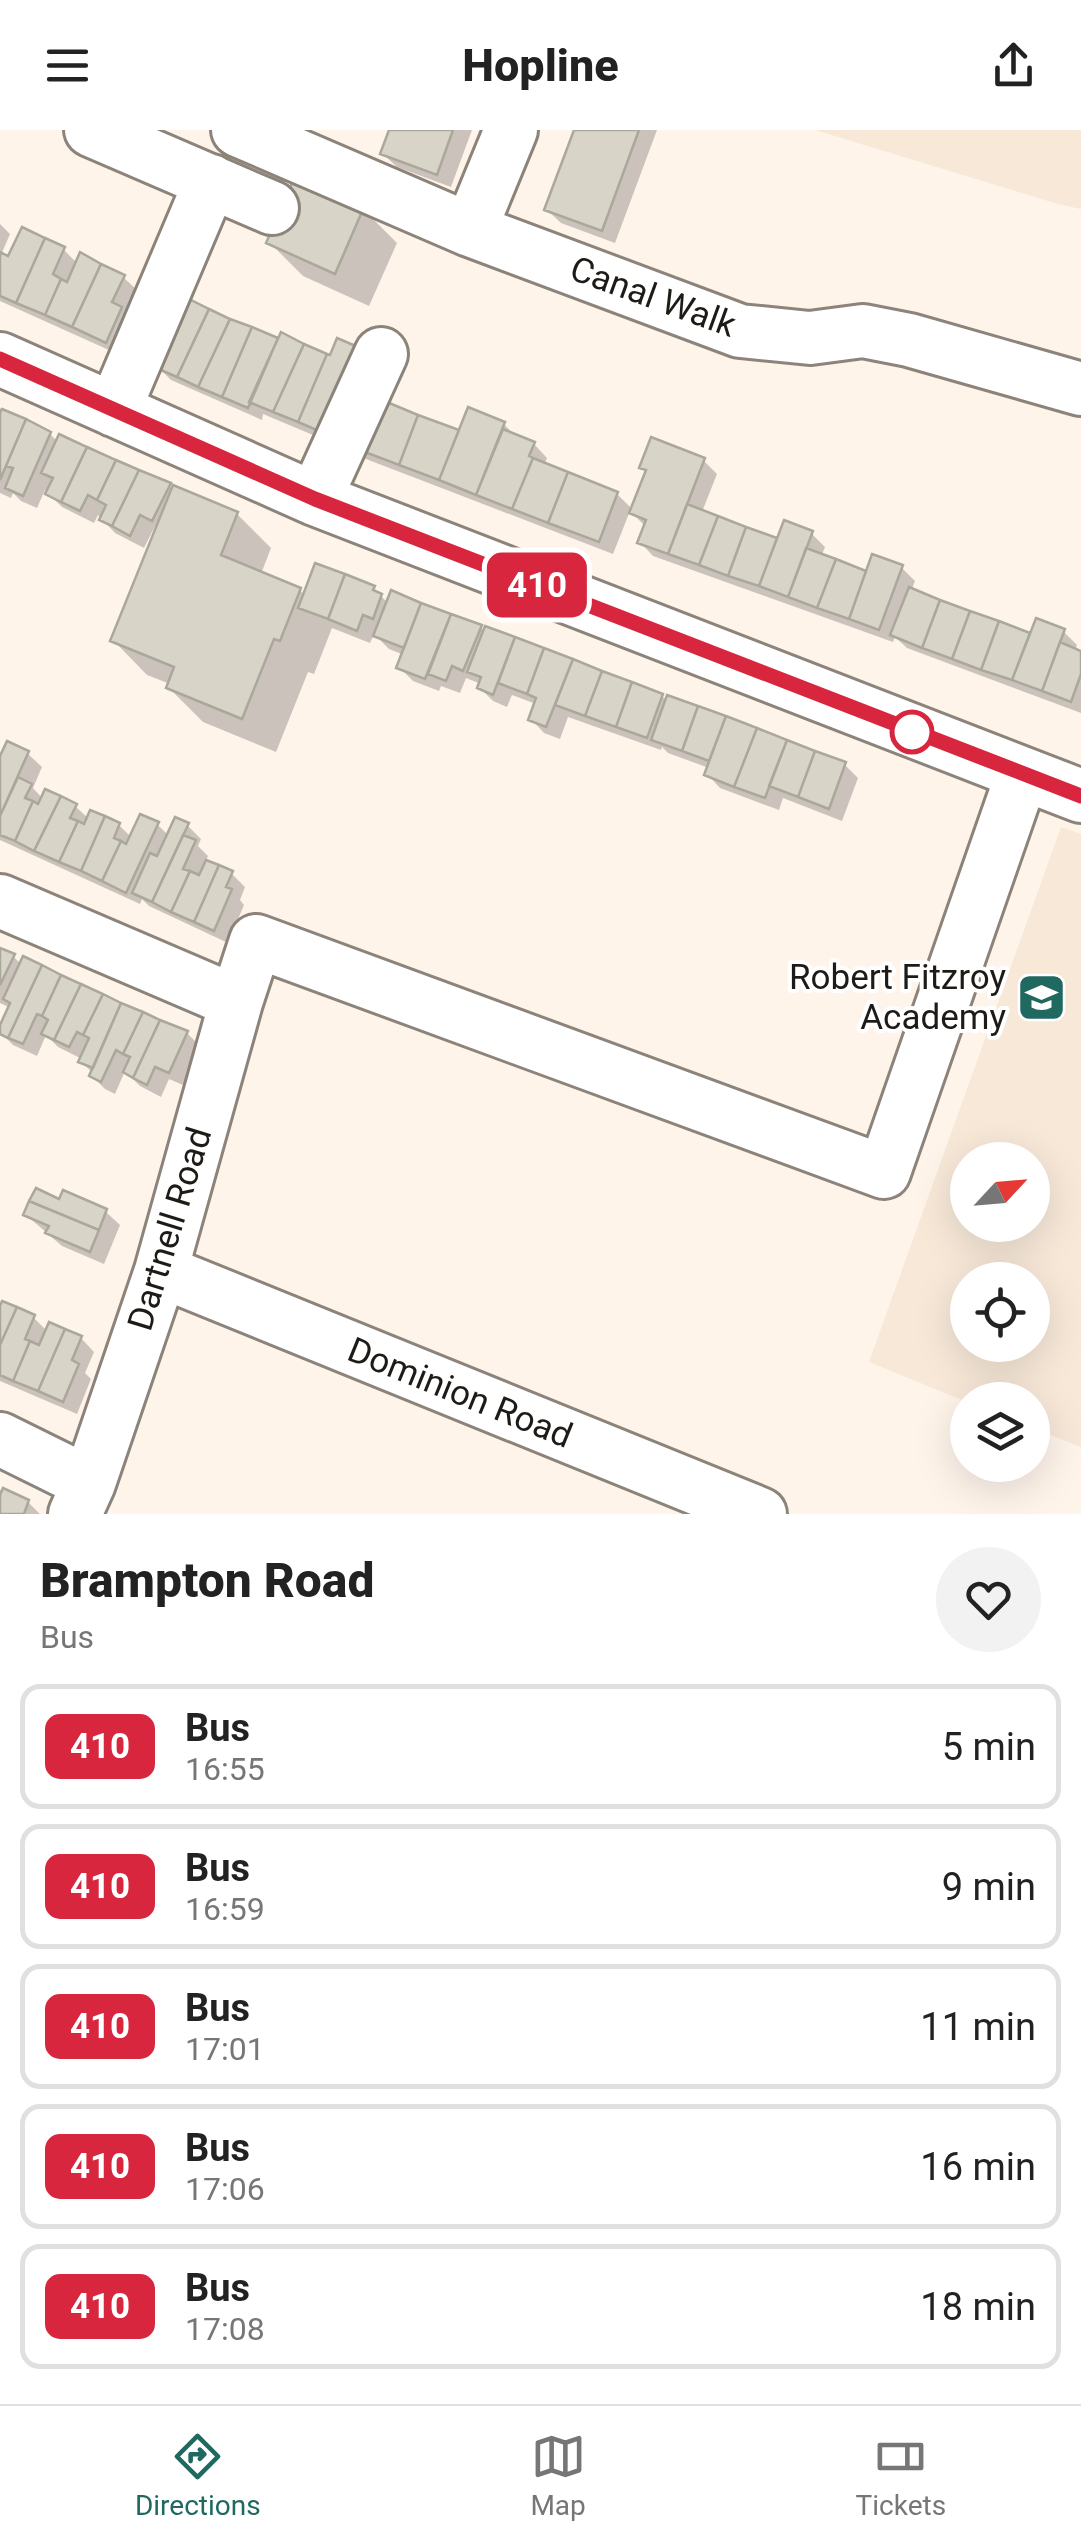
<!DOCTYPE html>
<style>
body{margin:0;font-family:Roboto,sans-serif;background:#f2f2f2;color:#222;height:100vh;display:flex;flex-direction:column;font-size:38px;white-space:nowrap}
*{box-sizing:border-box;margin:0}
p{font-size:32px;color:#767676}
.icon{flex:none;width:55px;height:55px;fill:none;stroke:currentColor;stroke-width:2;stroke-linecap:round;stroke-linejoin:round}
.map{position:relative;height:1384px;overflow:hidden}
.panel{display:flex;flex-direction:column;background:#fff;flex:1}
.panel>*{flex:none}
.badge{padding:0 20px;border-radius:15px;font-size:35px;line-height:65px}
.needle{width:65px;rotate:64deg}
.tools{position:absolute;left:950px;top:1012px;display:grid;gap:20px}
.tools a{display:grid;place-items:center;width:100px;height:100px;border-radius:50%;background:#fff;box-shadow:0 10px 40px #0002;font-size:50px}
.map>.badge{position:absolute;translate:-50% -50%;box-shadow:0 0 0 5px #fff}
.round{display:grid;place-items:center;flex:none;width:105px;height:105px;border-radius:52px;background:#f2f2f2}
.summary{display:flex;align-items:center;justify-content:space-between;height:170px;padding:0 40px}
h1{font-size:48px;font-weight:800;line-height:75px}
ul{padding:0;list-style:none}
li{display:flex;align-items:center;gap:30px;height:125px;margin:0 20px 15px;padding:0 20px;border:5px solid #e0e0e0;border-radius:20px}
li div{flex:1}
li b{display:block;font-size:38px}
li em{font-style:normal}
li .badge{min-width:110px;font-weight:700;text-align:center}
header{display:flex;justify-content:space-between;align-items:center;height:130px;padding:0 40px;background:#fff;font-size:45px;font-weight:800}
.dock{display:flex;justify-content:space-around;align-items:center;height:140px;border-top:2px solid #e0e0e0;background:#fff;font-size:28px;color:#767676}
.dock a{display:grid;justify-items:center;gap:5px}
.dock .current{color:#1f6961}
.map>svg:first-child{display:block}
</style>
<header><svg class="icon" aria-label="menu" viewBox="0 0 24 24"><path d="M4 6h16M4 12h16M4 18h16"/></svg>Hopline<svg class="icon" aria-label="share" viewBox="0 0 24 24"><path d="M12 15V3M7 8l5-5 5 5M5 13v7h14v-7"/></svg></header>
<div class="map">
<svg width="1081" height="1384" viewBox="0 0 1081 1384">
<rect width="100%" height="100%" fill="#fef4ea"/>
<path fill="#f7e8d8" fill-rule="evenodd" d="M 815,0 L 1081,0 L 1081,79 L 1058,74 Z
M 1061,697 L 1081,704 L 1081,1317 L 1033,1298 L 1032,1270 L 967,1272 L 869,1232 ZM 968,1030 L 1032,1030 L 1032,1095 L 968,1095 ZM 968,1150 L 1032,1150 L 1032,1215 L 968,1215 Z"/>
<path fill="#0003" d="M 392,0 L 472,0 L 451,57 L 397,37 L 383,24 Z
M 576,0 L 657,0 L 615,113 L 561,93 L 547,80 Z
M 363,79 L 397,113 L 369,176 L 303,146 L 269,112 Z
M 0,94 L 10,104 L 1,125 L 9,129 L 63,119 L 78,134 L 123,147 L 137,160 L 126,184 L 135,193 L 120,225 L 0,171 Z
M 186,171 L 280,212 L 331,228 L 339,316 L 263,284 L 262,290 L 171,250 L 157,236 Z
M 0,278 L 5,283 L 50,304 L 58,312 L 237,384 L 271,418 L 261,444 L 300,460 L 305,466 L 373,458 L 388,473 L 392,464 L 480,497 L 485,502 L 486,499 L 662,566 L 667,571 L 668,568 L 844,634 L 858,648 L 842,691 L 783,668 L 779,680 L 720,658 L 707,644 L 709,638 L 668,623 L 662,617 L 661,620 L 568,587 L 560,609 L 544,603 L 531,589 L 536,574 L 512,565 L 507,577 L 493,571 L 480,558 L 481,554 L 466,548 L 460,563 L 441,556 L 439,561 L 413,551 L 399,537 L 404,525 L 389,519 L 374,504 L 370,513 L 332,498 L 314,544 L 308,542 L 276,622 L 203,592 L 169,558 L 170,554 L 147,545 L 113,510 L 159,397 L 155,396 L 144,418 L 115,403 L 98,385 L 94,393 L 62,377 L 45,360 L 37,378 L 21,371 L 13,363 L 11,368 L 0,363 Z
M 504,294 L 517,308 L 534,314 L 547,328 L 544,335 L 617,364 L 633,380 L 648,342 L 642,337 L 703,330 L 717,344 L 702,382 L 779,412 L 811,403 L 825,417 L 821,427 L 867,444 L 901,437 L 915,451 L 911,461 L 1031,506 L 1063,501 L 1077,515 L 1075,521 L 1081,523 L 1081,583 L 907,518 L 895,507 L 893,512 L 653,426 L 640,412 L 646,397 L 630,381 L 613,424 L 366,329 L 352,316 L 461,303 Z
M 28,624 L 42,637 L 33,658 L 43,669 L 75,676 L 89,689 L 119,695 L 132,708 L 157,694 L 169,706 L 187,695 L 201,709 L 198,716 L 208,726 L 205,733 L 232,744 L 245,757 L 240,770 L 244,775 L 228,813 L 149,776 L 142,769 L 140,774 L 0,710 L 0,631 Z
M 0,820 L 13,826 L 22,835 L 187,903 L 201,917 L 183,955 L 169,949 L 161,967 L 140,956 L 125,941 L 115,964 L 105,959 L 92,946 L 93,943 L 81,932 L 82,929 L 58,917 L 46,905 L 37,926 L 13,915 L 0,902 L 11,878 L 0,873 Z
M 60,1072 L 106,1082 L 120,1095 L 104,1134 L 62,1116 L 26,1085 Z
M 0,1179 L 33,1187 L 48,1202 L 81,1208 L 94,1222 L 85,1243 L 91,1249 L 77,1284 L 0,1251 Z
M 0,1360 L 28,1372 L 40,1384 L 0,1384 Z"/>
<path fill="#d8d4c8" stroke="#aaa79b" stroke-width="2.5" d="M 389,0 L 453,0 L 437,45 L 380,24 Z
M 574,0 L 639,0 L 602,101 L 544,80 Z
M 295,46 L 364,77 L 335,144 L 266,113 Z
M 22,97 L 45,108 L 16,173 L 0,166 L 0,122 L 8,126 Z
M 45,108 L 65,117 L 53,144 L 61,149 L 45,185 L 16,173 Z
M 80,122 L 101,134 L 72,197 L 45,185 L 61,149 L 67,152 Z
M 101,134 L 125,145 L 112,172 L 122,177 L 106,213 L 72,197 Z
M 185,167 L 209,179 L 177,247 L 154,237 Z
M 209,179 L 230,189 L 198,257 L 177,247 Z
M 230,189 L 252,197 L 222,267 L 198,257 Z
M 252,197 L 278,208 L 248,278 L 222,267 Z
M 281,202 L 304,214 L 273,282 L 249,272 Z
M 337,208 L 358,217 L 326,304 L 298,292 L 327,224 L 330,225 Z
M 304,214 L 327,224 L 298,292 L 273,282 Z
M 370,265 L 418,285 L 399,335 L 349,316 Z
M 468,277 L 505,292 L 476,365 L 439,350 Z
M 2,279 L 26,289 L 0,350 L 0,283 Z
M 418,285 L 459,300 L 439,350 L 399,335 Z
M 26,289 L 51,302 L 23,366 L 5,358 L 13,338 L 6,336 Z
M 503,299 L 535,312 L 529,326 L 533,328 L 512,379 L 476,365 Z
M 59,304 L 87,317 L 61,372 L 45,364 L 53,348 L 41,343 Z
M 651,307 L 705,328 L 668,424 L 637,413 L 646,390 L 629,383 L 646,340 L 639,338 Z
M 87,317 L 116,330 L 97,370 L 88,365 L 80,381 L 61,372 Z
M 533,328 L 568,342 L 548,393 L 512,379 Z
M 116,330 L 139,340 L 112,396 L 99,390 L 106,375 L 97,370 Z
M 139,340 L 171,353 L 152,391 L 140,385 L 130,406 L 112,396 Z
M 568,342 L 618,362 L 599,412 L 548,393 Z
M 173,355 L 238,382 L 221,425 L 301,458 L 280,511 L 274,509 L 242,589 L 166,558 L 174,537 L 110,511 Z
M 687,374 L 718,386 L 699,435 L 668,424 Z
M 718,386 L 746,397 L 728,446 L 699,435 Z
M 784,390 L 813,401 L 788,467 L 759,456 Z
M 746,397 L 777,408 L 759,456 L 728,446 Z
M 806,418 L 836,429 L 817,478 L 788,467 Z
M 872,424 L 903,435 L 879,500 L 849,489 Z
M 836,429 L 866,441 L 849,489 L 817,478 Z
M 315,433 L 345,444 L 328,489 L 298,478 Z
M 345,444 L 375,456 L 373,460 L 382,464 L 373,489 L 363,485 L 357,501 L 328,489 Z
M 909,457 L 940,470 L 922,518 L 890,505 Z
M 391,460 L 421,473 L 404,518 L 373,506 Z
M 940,470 L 970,481 L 952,529 L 922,518 Z
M 421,473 L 451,484 L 425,549 L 396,538 Z
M 970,481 L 999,491 L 981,540 L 952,529 Z
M 451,484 L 482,495 L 463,541 L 452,536 L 446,551 L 428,544 Z
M 1036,488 L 1065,499 L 1042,561 L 1012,550 Z
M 999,491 L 1030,503 L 1012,550 L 981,540 Z
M 485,496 L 515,507 L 493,565 L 477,558 L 481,547 L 467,542 Z
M 515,507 L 544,518 L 527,564 L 498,553 Z
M 1060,512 L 1081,521 L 1081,544 L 1071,572 L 1042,561 Z
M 544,518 L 573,529 L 546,597 L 528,590 L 536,568 L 527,564 Z
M 573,529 L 602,541 L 585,586 L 555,575 Z
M 602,541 L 632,552 L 616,597 L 585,586 Z
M 632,552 L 663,564 L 647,608 L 616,597 Z
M 667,565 L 698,576 L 682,621 L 651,610 Z
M 698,576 L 726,586 L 709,631 L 682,621 Z
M 726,586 L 757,598 L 734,657 L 704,645 Z
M 757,598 L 787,610 L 765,668 L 734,657 Z
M 787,610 L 815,621 L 798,667 L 769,656 Z
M 7,611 L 29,621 L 0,686 L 0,626 Z
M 815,621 L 846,632 L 829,679 L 798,667 Z
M 18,647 L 32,654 L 25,668 L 33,671 L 15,711 L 0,705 L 0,686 Z
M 45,659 L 61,666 L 34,721 L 15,711 L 33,671 L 38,674 Z
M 61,666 L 77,674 L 70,688 L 78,691 L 59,732 L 34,721 Z
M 90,680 L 105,686 L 81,741 L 59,732 L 78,691 L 84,694 Z
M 140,684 L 159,692 L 126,763 L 102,751 L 121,711 L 126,714 Z
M 105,686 L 120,693 L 114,708 L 121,711 L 102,751 L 81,741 Z
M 175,687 L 189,693 L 152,772 L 132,763 L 150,723 L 157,726 Z
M 183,705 L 196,710 L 183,739 L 190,741 L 171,782 L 152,772 Z
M 206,730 L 219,735 L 194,792 L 171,782 L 190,741 L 199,745 Z
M 219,735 L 233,741 L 226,757 L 232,759 L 214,801 L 194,792 Z
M 0,818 L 15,824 L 0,855 Z
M 23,826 L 42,835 L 8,908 L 0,904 L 0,895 L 10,873 L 3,869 Z
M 42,835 L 61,845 L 42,886 L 37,884 L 23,914 L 8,908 Z
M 61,845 L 81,854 L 54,910 L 41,904 L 48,890 L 42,886 Z
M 81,854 L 103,864 L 83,905 L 77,902 L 69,917 L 54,910 Z
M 103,864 L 121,873 L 93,938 L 78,932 L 89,908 L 83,905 Z
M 121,873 L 143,882 L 123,924 L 116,920 L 101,952 L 89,946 Z
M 143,882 L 160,890 L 133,948 L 123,942 L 130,927 L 123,924 Z
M 160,890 L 188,901 L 169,943 L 155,937 L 147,955 L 133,948 Z
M 36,1058 L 59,1069 L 63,1060 L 107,1079 L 99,1100 L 29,1071 Z
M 29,1071 L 99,1100 L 90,1122 L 45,1103 L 49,1096 L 23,1085 Z
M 2,1171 L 17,1177 L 0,1215 L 0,1176 Z
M 17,1177 L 35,1185 L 25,1209 L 30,1211 L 13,1251 L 0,1245 L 0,1215 Z
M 49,1192 L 65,1199 L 38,1261 L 13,1251 L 30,1211 L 39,1215 Z
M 65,1199 L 82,1206 L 72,1230 L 79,1234 L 63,1272 L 38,1261 Z
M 3,1358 L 29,1370 L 24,1384 L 0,1384 L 0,1365 Z"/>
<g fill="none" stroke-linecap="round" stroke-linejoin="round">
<defs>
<path id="minor" d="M 91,0 L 272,78
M 238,0 L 470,100 L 740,201 L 810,208 L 863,201 L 909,210 L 1081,259
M 470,100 L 511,0
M 0,229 L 315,369 L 1081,666
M 114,280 L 211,51
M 315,369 L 381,224
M 0,771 L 236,872
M 161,1141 L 760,1384
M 0,1309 L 89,1353
M 75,1384 L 89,1353 L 161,1141 L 236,872 L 256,811 L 884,1042 L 1022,645"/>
</defs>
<use href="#minor" stroke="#8c837a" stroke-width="58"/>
<use href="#minor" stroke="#fff" stroke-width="52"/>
</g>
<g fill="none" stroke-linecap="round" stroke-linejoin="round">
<defs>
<path id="line" d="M 0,229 L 315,369 L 1081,666"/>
</defs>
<use href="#line" stroke="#fff" stroke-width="22"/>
<use href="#line" stroke="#d7263d" stroke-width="15"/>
</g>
<defs>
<symbol id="school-square" viewBox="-11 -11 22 22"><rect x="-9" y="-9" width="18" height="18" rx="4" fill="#1f6961" stroke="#fff"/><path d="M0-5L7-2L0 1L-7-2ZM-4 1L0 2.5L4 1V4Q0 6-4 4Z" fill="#fff"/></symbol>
</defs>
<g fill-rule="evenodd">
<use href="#school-square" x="1014" y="840" width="55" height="55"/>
</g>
<circle fill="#fff" stroke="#d7263d" stroke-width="5" cx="912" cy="602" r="20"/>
<g text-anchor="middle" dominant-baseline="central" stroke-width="8" stroke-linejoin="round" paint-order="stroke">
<g font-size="35" fill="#1e1b17" stroke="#fff">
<text transform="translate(653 167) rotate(20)">Canal Walk</text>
<text transform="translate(170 1099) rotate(-73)">Dartnell Road</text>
<text transform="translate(460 1263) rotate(22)">Dominion Road</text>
</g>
<g font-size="35" fill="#1e1b17" stroke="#fff" text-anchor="end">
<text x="1006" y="847">Robert Fitzroy<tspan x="1006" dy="40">Academy</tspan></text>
</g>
</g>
</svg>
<div class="tools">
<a><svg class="needle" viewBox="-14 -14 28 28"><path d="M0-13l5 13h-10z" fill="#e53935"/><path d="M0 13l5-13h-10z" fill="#767676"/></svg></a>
<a><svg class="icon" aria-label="locate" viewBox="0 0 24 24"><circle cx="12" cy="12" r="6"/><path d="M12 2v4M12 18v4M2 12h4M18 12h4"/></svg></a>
<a><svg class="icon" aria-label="layers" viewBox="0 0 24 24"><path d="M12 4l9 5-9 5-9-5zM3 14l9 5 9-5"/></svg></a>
</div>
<b class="badge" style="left:537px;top:455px;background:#d7263d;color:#fff">410</b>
</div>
<section class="panel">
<div class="summary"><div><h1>Brampton Road</h1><p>Bus</p></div><a class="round"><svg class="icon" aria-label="heart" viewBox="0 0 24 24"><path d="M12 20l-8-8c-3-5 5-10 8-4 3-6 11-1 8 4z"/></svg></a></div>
<ul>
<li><span class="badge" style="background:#d7263d;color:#fff">410</span><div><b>Bus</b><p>16:55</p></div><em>5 min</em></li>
<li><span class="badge" style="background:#d7263d;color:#fff">410</span><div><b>Bus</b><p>16:59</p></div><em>9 min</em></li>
<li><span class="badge" style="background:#d7263d;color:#fff">410</span><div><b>Bus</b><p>17:01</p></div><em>11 min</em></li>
<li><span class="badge" style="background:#d7263d;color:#fff">410</span><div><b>Bus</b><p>17:06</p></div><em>16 min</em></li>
<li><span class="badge" style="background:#d7263d;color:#fff">410</span><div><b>Bus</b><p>17:08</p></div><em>18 min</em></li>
</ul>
</section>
<nav class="dock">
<a class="current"><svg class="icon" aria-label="directions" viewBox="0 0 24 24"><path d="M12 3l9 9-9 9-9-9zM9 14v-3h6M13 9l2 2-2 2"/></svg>Directions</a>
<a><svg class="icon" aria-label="map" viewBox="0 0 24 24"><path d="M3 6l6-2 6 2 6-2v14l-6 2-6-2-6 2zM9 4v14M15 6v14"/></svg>Map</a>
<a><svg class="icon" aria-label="tickets" viewBox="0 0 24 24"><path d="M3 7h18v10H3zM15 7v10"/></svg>Tickets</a>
</nav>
